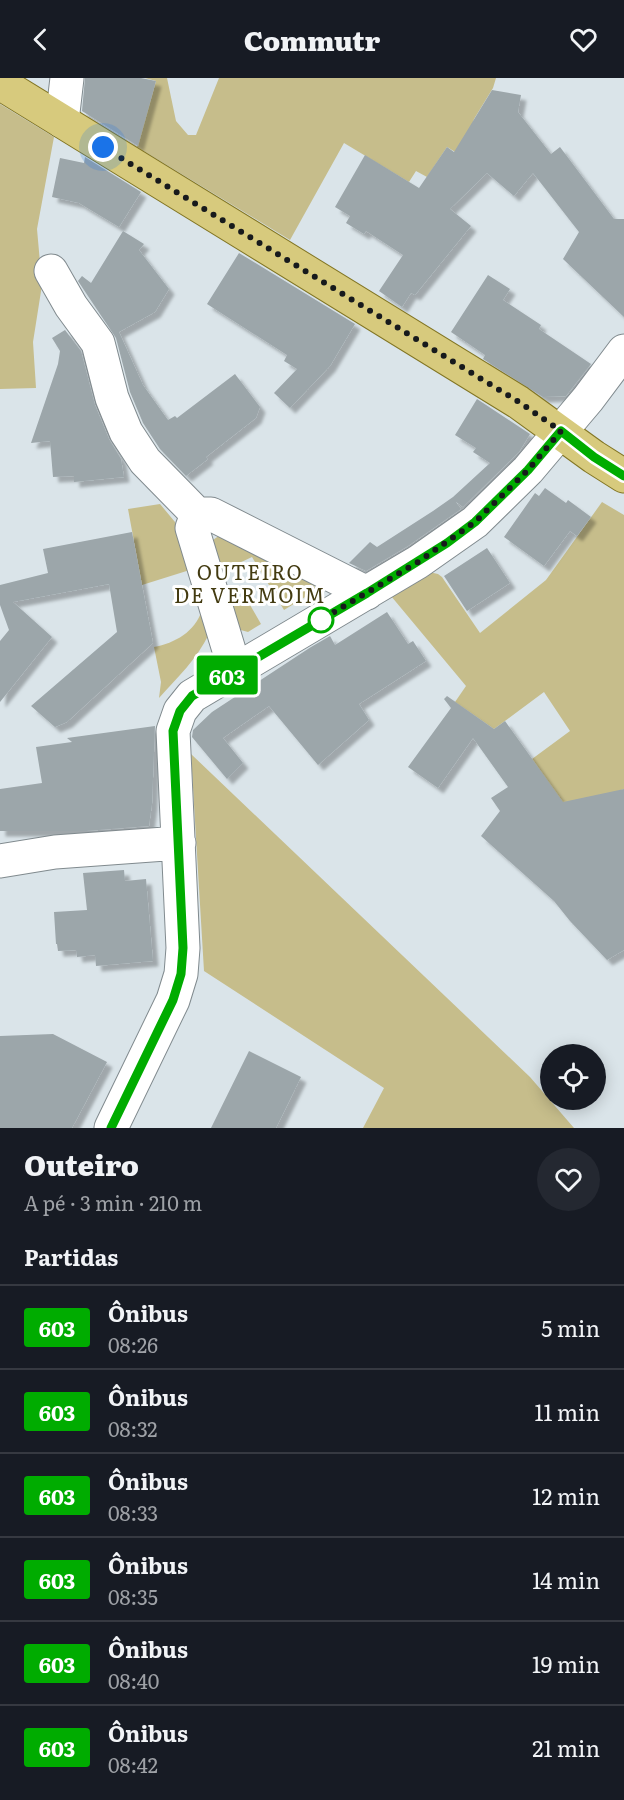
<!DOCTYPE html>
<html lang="pt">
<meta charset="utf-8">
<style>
body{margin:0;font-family:Literata,serif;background:#242831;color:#f1f3f6;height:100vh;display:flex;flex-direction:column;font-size:22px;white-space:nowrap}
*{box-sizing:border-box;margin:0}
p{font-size:20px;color:#9ea1a6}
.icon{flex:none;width:33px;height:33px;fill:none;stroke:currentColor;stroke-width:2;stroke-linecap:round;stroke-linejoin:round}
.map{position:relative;height:1050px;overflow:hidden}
.details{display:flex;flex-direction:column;background:#171b24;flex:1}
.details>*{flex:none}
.badge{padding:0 12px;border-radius:4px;font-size:21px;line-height:39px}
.controls{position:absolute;left:540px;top:966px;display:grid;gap:12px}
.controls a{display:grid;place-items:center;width:66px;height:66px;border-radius:50%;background:#171b24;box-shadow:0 3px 15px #0003;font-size:30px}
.you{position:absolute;width:30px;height:30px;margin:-15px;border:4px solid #fff;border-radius:50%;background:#1a73e8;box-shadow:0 0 0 9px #1a73e833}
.map>.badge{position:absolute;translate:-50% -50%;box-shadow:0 0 0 3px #fff}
h2{padding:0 24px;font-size:22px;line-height:54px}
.round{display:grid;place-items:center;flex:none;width:63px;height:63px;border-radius:32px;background:#242831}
.headline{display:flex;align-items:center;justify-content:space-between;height:102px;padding:0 24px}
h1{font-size:28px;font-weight:800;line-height:45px}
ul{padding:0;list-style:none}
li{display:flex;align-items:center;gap:18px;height:84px;padding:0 24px;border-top:2px solid #363941}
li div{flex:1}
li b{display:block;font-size:22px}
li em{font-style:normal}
li .badge{min-width:66px;font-weight:700;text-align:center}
header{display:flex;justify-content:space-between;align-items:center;height:78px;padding:0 24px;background:#171b24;font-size:27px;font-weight:800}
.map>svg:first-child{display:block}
</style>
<header><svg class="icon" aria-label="back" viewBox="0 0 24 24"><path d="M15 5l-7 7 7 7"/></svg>Commutr<svg class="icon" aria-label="heart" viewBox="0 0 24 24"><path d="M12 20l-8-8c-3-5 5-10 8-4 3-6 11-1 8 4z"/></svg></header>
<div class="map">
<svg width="624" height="1050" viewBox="0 0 624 1050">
<defs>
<filter id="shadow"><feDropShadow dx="5.5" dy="5.5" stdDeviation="1.5" flood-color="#0004"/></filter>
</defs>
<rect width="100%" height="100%" fill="#dae4e9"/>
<path fill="#c6bd8b" d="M 145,0 L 167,0 L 176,43 L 188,57 L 196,57 L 219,0 L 496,0 L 493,10 L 474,41 L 462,78 L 447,69 L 427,99 L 416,93 L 409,104 L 344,65 L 290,162 L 137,69 L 156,3 Z
M 0,26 L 54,59 L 37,151 L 42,207 L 33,264 L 36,310 L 0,311 Z
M 602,424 L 624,437 L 624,711 L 566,731 L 532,681 L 570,653 L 544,614 L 494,651 L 455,624 L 466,608 L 391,518 L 429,494 L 438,496 L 442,499 L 480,555 L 546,502 Z
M 160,426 L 175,444 L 193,491 L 142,507 L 128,431 Z
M 223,455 L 314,501 L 315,513 L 284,532 L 252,479 C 242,484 233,487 224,493 L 213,476 L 210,464 Z
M 246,520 L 261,546 L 248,554 L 237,551 L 230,530 Z
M 202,532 L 209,556 C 197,581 177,600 159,620 L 161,604 L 154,569 C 175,565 195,554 202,532 Z
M 191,676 L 530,999 L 574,1050 L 363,1050 L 384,1010 L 204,893 Z"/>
<path fill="#9ca6aa" filter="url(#shadow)" d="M 85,0 L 141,0 L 156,3 L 138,68 L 82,33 Z
M 492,12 L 521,17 L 518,34 L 551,76 L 560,69 L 614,141 L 624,141 L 624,239 L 563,181 L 579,154 L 533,95 L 514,118 L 487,95 L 450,131 L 471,148 L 415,217 L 411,215 L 402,229 L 379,213 L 403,177 L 366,153 L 364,156 L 346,145 L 350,138 L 335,129 L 365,77 L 419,110 L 447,69 L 454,74 Z
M 85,79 L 141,114 L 119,149 L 79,125 L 52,119 L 60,80 L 84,85 Z
M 123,153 L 144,166 L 139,172 L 169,211 L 155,234 L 119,254 L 143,307 L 168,342 L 175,338 L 177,340 L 235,296 L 260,329 L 256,340 L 206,379 L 208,381 L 186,398 L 160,371 L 143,345 L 130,314 L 116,260 L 78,203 L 82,198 L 91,205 Z
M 239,175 L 355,246 L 330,288 L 290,330 L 274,315 L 297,291 L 284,283 L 287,277 L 207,226 Z
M 488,197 L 510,211 L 503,222 L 541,247 L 539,251 L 591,286 L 566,318 L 543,319 L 483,281 L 485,277 L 451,254 Z
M 65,252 L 81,273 L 95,327 L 109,361 L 121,381 L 124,399 L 74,404 L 74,398 L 53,399 L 50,363 L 31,365 L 58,286 L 60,273 L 52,260 Z
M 477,321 L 530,356 L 519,374 L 463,429 L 456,424 L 461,431 L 408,468 L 366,493 L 349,485 L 370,464 L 377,469 L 433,433 L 453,419 L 490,385 L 473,374 L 476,370 L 455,357 Z
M 545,410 L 566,425 L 568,422 L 591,439 L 577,458 L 570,453 L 544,488 L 504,459 L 535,415 L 539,418 Z
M 132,454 L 153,565 L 67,644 L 55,649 L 31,628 L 117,554 L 109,506 L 13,524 L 52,559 L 0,624 L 0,563 L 9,552 L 0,527 L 0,507 L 48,495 L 43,471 Z
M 487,470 L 510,505 L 467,533 L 444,498 Z
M 387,534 L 408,566 L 413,563 L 426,583 L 359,626 L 369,642 L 318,687 L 269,628 L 223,660 L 243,685 L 227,701 L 192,659 L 193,652 L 212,634 L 311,569 L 330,558 L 335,567 Z
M 447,618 L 494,651 L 505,643 L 563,724 L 624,711 L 624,872 L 607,882 L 570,843 L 554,823 L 481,758 L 500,733 L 491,720 L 508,709 L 473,660 L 438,710 L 408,689 L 451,630 L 444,621 Z
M 155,648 L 152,726 L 149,748 L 86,753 L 0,753 L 0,711 L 42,705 L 36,669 L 72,664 L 67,660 Z
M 124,792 L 125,803 L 146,801 L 153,883 L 96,888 L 95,877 L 77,879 L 76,872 L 58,873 L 57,866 L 56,866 L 54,834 L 87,832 L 83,795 Z
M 53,956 L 107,984 L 72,1050 L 0,1050 L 0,958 Z
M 249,973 L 301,999 L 276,1050 L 211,1050 Z"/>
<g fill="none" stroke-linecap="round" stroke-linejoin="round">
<defs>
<path id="minor" d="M 62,43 L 67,0
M 51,193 L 71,228 L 98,265 L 112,320 L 126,354 L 145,383 L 197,436
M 197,436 L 211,436 L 367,515
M 197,436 L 192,450 L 235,592
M 0,783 L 55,774 L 179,765
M 111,1050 L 173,922 L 181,896 L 183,870 L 173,653 L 180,633 L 192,618 L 418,484 L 475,444 L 528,392 L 588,321 L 624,273"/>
<path id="major" d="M 0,5 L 518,324 L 594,379 L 624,398"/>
</defs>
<use href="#minor" stroke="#808a8e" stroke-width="35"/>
<use href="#major" stroke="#827523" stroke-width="35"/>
<use href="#minor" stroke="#fff" stroke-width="33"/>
<use href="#major" stroke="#d7ca7d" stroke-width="33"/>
</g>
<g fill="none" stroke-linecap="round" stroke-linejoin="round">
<defs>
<path id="line" d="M 111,1050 L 173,922 L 181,896 L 183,870 L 173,653 L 180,633 L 192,618 L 367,515 L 447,465 L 475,444 L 528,392 L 561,353 L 594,379 L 624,398"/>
</defs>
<use href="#line" stroke="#fff" stroke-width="14"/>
<use href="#line" stroke="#00ac00" stroke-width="9"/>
<path stroke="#171a1c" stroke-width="6" stroke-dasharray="0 10.8" d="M 103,69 L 519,324 L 561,353 L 528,392 L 475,444 L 418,484 L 321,542"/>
</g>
<circle fill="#fff" stroke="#00ac00" stroke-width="3" cx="321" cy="542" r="12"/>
<g text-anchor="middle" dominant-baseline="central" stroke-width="6" stroke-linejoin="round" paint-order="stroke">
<g font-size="20" letter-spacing="1.5" fill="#433b11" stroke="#fff">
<text x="250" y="493">OUTEIRO<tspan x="250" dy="23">DE VERMOIM</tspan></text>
</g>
</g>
</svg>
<div class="controls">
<a><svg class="icon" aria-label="locate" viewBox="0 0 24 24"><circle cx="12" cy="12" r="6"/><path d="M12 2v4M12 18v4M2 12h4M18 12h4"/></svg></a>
</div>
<div class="you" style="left:103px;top:69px"></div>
<b class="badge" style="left:227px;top:597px;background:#00ac00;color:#fff">603</b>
</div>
<section class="details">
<div class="headline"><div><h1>Outeiro</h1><p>A pé · 3 min · 210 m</p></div><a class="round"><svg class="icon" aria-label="heart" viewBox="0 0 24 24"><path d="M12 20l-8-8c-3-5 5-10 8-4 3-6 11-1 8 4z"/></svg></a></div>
<h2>Partidas</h2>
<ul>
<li><span class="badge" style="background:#00ac00;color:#fff">603</span><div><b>Ônibus</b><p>08:26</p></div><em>5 min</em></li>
<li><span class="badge" style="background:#00ac00;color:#fff">603</span><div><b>Ônibus</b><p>08:32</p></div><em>11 min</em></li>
<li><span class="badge" style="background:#00ac00;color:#fff">603</span><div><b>Ônibus</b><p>08:33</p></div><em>12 min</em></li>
<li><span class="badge" style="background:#00ac00;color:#fff">603</span><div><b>Ônibus</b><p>08:35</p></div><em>14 min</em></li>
<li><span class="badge" style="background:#00ac00;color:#fff">603</span><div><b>Ônibus</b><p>08:40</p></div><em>19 min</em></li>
<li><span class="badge" style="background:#00ac00;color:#fff">603</span><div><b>Ônibus</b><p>08:42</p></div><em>21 min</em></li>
</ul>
</section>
